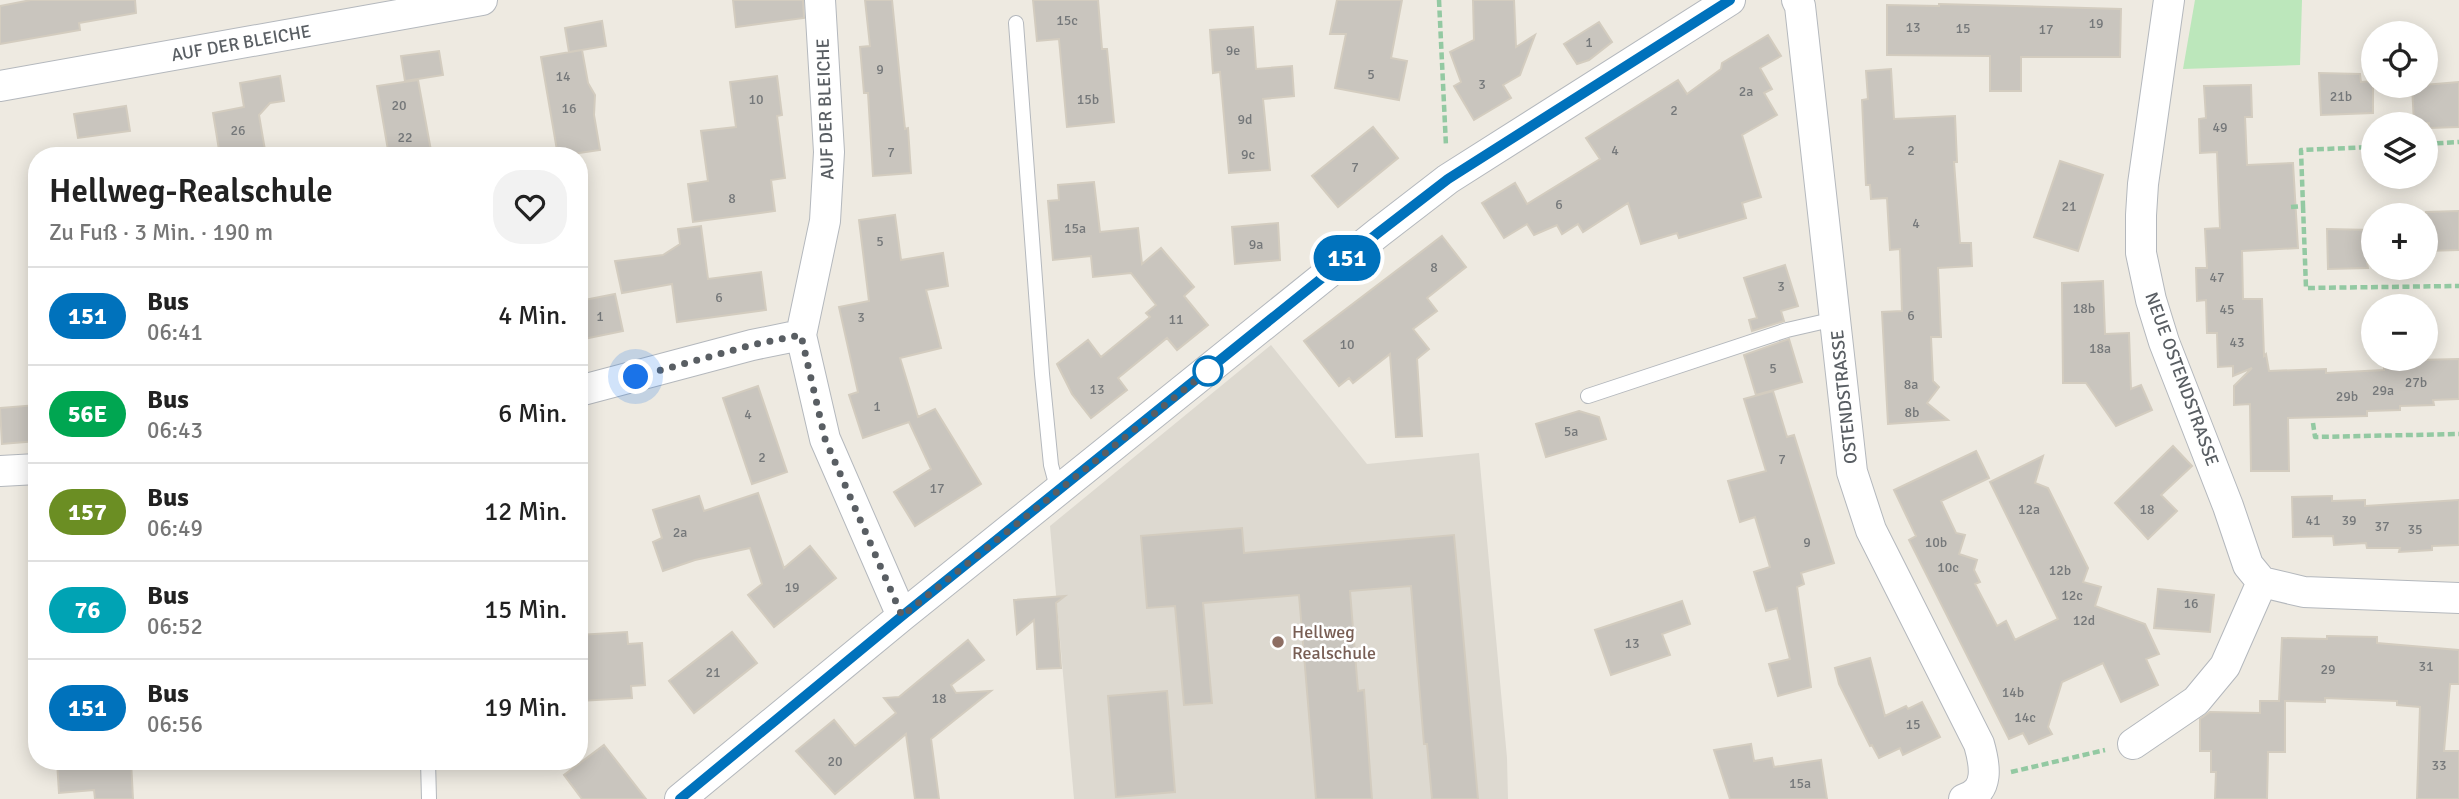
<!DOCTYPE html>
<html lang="de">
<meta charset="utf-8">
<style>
body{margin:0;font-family:Signika,sans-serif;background:#f2f2f2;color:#222;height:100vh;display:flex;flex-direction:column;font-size:26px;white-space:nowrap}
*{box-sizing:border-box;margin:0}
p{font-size:23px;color:#767676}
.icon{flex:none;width:38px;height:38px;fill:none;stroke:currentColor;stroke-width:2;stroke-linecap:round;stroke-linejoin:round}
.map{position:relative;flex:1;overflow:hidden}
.drawer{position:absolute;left:28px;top:147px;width:560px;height:623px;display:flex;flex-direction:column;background:#fff;border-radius:28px;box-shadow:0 4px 18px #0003}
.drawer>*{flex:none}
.badge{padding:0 14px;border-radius:23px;font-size:24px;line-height:46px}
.buttons{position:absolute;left:2361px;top:21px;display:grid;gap:14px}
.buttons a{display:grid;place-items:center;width:77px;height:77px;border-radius:50%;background:#fff;box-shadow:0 4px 18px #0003;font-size:35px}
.you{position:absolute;width:35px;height:35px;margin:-18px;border:5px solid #fff;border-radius:50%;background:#1a73e8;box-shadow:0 0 0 10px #1a73e833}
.map>.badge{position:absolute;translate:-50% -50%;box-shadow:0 0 0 4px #fff}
.round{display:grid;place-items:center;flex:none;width:74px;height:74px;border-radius:28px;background:#f2f2f2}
.headline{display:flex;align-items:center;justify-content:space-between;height:119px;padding:0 21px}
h1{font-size:33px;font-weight:600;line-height:52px}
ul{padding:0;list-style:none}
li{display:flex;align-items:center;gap:21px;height:98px;padding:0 21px;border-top:2px solid #e0e0e0}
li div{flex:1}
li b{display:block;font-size:26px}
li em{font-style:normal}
li .badge{min-width:77px;font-weight:700;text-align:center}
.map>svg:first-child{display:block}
</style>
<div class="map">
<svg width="2459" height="799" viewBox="0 0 2459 799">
<rect width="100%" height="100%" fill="#eeeae1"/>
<path fill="#ddd9d0" d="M 1271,345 L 1367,464 L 1479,453 L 1507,758 L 1508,799 L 1074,799 L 1050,526 Z"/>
<path fill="#bce7bb" d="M 2195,0 L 2302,0 L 2300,65 L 2183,69 Z"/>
<path fill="#c9c5be" stroke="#d3ccbf" stroke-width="2" d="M 31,0 L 135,0 L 136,13 L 79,23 L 80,30 L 0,44 L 0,6 Z
M 733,0 L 803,0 L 804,18 L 736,27 Z
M 865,0 L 892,0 L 905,129 L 908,128 L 911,173 L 873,176 L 868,93 L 864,93 L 860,47 L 870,46 Z
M 1033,0 L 1098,0 L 1102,49 L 1107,49 L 1114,122 L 1067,127 L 1059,39 L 1037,41 Z
M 1337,0 L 1402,0 L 1391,58 L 1407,61 L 1399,100 L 1335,88 L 1346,34 L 1330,34 Z
M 1473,0 L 1514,0 L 1516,47 L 1535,35 L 1520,75 L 1503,85 L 1511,98 L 1474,120 L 1454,86 L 1461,82 L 1450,52 L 1474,40 Z
M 1939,4 L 2121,9 L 2120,57 L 2021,57 L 2021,91 L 1990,91 L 1990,56 L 1887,55 L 1887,5 L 1939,6 Z
M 602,21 L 606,46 L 569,52 L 565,28 Z
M 1599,22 L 1612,42 L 1589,60 L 1577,64 L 1564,44 Z
M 1253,27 L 1256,69 L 1292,66 L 1294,96 L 1263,99 L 1270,170 L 1229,173 L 1220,72 L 1213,73 L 1210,30 Z
M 1768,35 L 1781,56 L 1760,68 L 1772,89 L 1764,93 L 1777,115 L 1742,135 L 1761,197 L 1742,203 L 1746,218 L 1679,238 L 1677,233 L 1641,244 L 1628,203 L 1583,232 L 1578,224 L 1562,234 L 1557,225 L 1534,235 L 1527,224 L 1504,238 L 1482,203 L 1515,183 L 1527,204 L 1600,159 L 1586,138 L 1678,80 L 1687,94 L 1721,69 L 1722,63 Z
M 582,50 L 588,83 L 595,95 L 594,115 L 600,150 L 558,156 L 541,57 Z
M 439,51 L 443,75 L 405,81 L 401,56 Z
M 1891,69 L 1894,119 L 1955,116 L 1957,162 L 1954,162 L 1960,243 L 1971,243 L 1972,266 L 1938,268 L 1941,337 L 1931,337 L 1933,381 L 1939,387 L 1927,403 L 1948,420 L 1888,424 L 1882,312 L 1902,311 L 1900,249 L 1890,250 L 1887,198 L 1871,199 L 1870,185 L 1866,185 L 1862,100 L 1868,99 L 1866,71 Z
M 2319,73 L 2360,74 L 2361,82 L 2373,81 L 2373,113 L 2321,115 Z
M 280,76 L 284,101 L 270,103 L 259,115 L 266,156 L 220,156 L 213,113 L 244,107 L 240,83 Z
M 777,76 L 782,115 L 777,116 L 785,178 L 771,180 L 775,211 L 693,222 L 688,184 L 708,181 L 701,131 L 736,127 L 730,82 Z
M 418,80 L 432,156 L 389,156 L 377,86 Z
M 2459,82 L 2459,127 L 2429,128 L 2429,123 L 2414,123 L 2412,86 Z
M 2251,85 L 2252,117 L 2245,117 L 2247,165 L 2293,163 L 2298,248 L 2242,251 L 2243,299 L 2262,299 L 2264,356 L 2266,354 L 2269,371 L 2326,369 L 2326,373 L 2384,370 L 2384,365 L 2417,364 L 2417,360 L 2459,359 L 2459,399 L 2433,400 L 2434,405 L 2400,406 L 2400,410 L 2367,411 L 2367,416 L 2288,418 L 2289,471 L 2251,471 L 2250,404 L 2234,405 L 2234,386 L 2252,368 L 2233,376 L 2233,366 L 2218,367 L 2217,333 L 2207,333 L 2206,300 L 2197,301 L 2196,268 L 2207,268 L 2205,229 L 2220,228 L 2217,152 L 2200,153 L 2199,119 L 2206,118 L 2204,86 Z
M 126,106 L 130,131 L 78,138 L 74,114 Z
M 1373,127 L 1398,158 L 1338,207 L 1312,176 Z
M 2060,161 L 2103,175 L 2078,251 L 2034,237 Z
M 1094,182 L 1100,232 L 1138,228 L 1142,264 L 1161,248 L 1194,287 L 1184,296 L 1208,325 L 1177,350 L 1167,338 L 1118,378 L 1127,390 L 1091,418 L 1072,394 L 1057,364 L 1088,340 L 1101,357 L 1150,317 L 1146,313 L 1156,305 L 1131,273 L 1093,277 L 1091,256 L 1053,260 L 1048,201 L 1059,200 L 1058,185 Z
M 2459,211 L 2459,250 L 2426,251 L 2426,212 Z
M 895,215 L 901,260 L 943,253 L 948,286 L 926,290 L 941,348 L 900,358 L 918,417 L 935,409 L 981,484 L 915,526 L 894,492 L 931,469 L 909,422 L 863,438 L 849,395 L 858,392 L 839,307 L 869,301 L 859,220 Z
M 1278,223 L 1280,260 L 1235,264 L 1232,227 Z
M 701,226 L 708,279 L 761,272 L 766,310 L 677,322 L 672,284 L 622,293 L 615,261 L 663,255 L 680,244 L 678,229 Z
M 2327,229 L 2373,230 L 2373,262 L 2367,263 L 2368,268 L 2328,269 Z
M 1442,236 L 1466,267 L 1427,298 L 1437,311 L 1413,329 L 1429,349 L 1417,359 L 1422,436 L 1396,437 L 1390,354 L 1353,383 L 1349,378 L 1339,386 L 1304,341 Z
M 1785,265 L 1798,306 L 1781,311 L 1784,321 L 1752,331 L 1749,320 L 1757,318 L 1744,278 Z
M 2103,281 L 2105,334 L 2129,333 L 2131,389 L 2141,385 L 2152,410 L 2116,426 L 2086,383 L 2063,383 L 2062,283 Z
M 615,294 L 623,331 L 579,340 L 579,301 Z
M 1789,339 L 1802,382 L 1756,395 L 1744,355 Z
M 758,386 L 787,472 L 752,484 L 723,398 Z
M 1773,391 L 1787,437 L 1794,435 L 1834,563 L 1801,573 L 1804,584 L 1797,587 L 1811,687 L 1778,696 L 1769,664 L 1790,659 L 1777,608 L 1766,611 L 1754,572 L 1770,567 L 1755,517 L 1740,522 L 1728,481 L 1766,471 L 1744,399 Z
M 37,405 L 37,441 L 2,444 L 0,408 Z
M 1579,411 L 1599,417 L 1606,439 L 1546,457 L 1536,424 Z
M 2173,446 L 2192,466 L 2161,495 L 2177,511 L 2148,539 L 2115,503 Z
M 1976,451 L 1989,478 L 1941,501 L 1956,533 L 1965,535 L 1959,554 L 1977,560 L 1974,570 L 1980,582 L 1975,584 L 1997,626 L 2006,621 L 2015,640 L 2058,619 L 1990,482 L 2043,456 L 2035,483 L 2048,488 L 2088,568 L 2083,582 L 2101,587 L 2095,606 L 2145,624 L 2159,654 L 2146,659 L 2158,685 L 2121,702 L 2103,663 L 2062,682 L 2048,727 L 2052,734 L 2029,744 L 2023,733 L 2009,739 L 1909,540 L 1916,536 L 1894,490 Z
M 758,493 L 784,568 L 810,546 L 836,578 L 774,627 L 748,595 L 762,584 L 750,548 L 695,560 L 663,571 L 653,542 L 662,538 L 653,510 L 699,496 L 704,511 Z
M 2332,496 L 2332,501 L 2365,500 L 2365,506 L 2459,500 L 2459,545 L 2432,546 L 2432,550 L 2399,552 L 2400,548 L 2367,548 L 2366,543 L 2334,545 L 2333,536 L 2293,537 L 2292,497 Z
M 1242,528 L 1244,553 L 1454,535 L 1478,799 L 1432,799 L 1427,744 L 1424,744 L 1411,586 L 1350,591 L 1358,691 L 1364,690 L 1372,799 L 1316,799 L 1299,595 L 1203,603 L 1212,703 L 1184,705 L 1175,606 L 1147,608 L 1141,536 Z
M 2158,589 L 2214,595 L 2210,632 L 2154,628 Z
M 1065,596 L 1056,603 L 1061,668 L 1037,669 L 1034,620 L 1017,634 L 1014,600 Z
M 1682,601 L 1690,624 L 1662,634 L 1670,655 L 1611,675 L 1595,630 Z
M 627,632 L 628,644 L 642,643 L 645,685 L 631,686 L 632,698 L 579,701 L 579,635 Z
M 732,632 L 757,663 L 694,713 L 669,681 Z
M 2327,636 L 2377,637 L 2377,643 L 2459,650 L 2459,684 L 2450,684 L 2444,751 L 2459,751 L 2459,799 L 2417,799 L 2420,707 L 2397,705 L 2397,701 L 2325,698 L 2325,702 L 2285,701 L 2285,752 L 2268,752 L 2267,799 L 2215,799 L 2216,772 L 2211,772 L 2211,751 L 2200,751 L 2200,719 L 2210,712 L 2260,713 L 2260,701 L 2279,701 L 2282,638 L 2327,639 Z
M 968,640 L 984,660 L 951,685 L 956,693 L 991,691 L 931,739 L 939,799 L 915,799 L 906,734 L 835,794 L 796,751 L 834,720 L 855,746 L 896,713 L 884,698 L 899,697 Z
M 1870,658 L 1885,716 L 1906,706 L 1908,709 L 1922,702 L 1940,737 L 1903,755 L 1900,748 L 1879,758 L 1872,745 L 1870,746 L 1839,684 L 1835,668 Z
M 1167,691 L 1175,792 L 1116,797 L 1108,696 Z
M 1751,744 L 1754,761 L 1772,758 L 1774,767 L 1821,760 L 1827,799 L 1730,799 L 1714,750 Z
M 604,745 L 646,799 L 582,799 L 564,775 Z
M 57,761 L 131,761 L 133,799 L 95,799 L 94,790 L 59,793 Z"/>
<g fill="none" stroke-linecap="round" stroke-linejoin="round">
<defs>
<path id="lane" d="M 1016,23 L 1042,374 L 1051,465 L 1058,491
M 1588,396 L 1787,330 L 1835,319
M 428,761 L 429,799"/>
<path id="street" d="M 820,0 L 829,152 L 825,221 L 801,335 L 825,439 L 902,616
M 1797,0 L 1800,6 L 1852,472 L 1871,530 L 1979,744 C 1985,765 1990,791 1964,799
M 2169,0 L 2143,184 L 2141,215 L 2141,253 L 2151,300 L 2164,342 L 2228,506 L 2248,565 L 2262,582 L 2304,592 L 2459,598
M 0,86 L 482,0
M 579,391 L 752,345 L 801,335
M 0,471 L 37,469
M 2133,744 L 2196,701 L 2225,666 L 2262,582
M 680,799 L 902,616 L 1378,233 L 1448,179 L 1730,0"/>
</defs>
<use href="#lane" stroke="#b4b8bd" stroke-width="16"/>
<use href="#street" stroke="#b4b8bd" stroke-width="32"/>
<path stroke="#93c9a2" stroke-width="4.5" stroke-dasharray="7 3.5" stroke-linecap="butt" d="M 1439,0 L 1446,146
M 2426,144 L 2459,142
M 2303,206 L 2306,288 L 2459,286
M 2291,207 L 2303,206 L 2301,150 L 2373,147
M 2313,423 L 2315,437 L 2459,434
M 2011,772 L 2105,750"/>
<use href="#lane" stroke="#fff" stroke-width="14"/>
<use href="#street" stroke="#fff" stroke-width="30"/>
</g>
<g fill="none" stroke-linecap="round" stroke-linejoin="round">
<defs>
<path id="line" d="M 680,799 L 902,616 L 1378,233 L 1448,179 L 1730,0"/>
</defs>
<use href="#line" stroke="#fff" stroke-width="16"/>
<use href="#line" stroke="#0072bc" stroke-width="10"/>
<path stroke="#595e63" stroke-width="7" stroke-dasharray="0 12.6" d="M 636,377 L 752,345 L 801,335 L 825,439 L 902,616 L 1210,369 L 1208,371"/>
</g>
<circle fill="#fff" stroke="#0072bc" stroke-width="3.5" cx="1208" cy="371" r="14"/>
<circle fill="#8d6e63" stroke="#fff" stroke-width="2.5" cx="1278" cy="642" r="7"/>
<g text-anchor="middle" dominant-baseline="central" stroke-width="5" stroke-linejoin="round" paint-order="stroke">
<g font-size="14" fill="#75787a">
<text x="1067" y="20">15c</text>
<text x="2096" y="23">19</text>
<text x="1913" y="27">13</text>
<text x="1963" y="28">15</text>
<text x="2046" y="29">17</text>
<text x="1589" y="42">1</text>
<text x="1233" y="50">9e</text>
<text x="880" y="69">9</text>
<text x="1371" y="74">5</text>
<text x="563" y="76">14</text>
<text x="1482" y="84">3</text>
<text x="1746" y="91">2a</text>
<text x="2341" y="96">21b</text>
<text x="756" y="99">10</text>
<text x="1088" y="99">15b</text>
<text x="399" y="105">20</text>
<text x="569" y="108">16</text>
<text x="1674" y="110">2</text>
<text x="1245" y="119">9d</text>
<text x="2220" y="127">49</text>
<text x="238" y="130">26</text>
<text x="405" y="137">22</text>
<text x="1615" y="150">4</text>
<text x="1911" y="150">2</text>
<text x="891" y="152">7</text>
<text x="1248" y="154">9c</text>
<text x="1355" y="167">7</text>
<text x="732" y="198">8</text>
<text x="1559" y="204">6</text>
<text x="2069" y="206">21</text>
<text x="1916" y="223">4</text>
<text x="1075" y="228">15a</text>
<text x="880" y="241">5</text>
<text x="1256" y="244">9a</text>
<text x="1434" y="267">8</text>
<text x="2217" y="277">47</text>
<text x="1781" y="286">3</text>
<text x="719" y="297">6</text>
<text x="2084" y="308">18b</text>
<text x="2227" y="309">45</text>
<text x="1911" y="315">6</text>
<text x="600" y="316">1</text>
<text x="861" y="317">3</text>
<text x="1176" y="319">11</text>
<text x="2237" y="342">43</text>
<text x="1347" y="344">10</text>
<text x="2100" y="348">18a</text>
<text x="1773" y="368">5</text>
<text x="2416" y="382">27b</text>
<text x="1911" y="384">8a</text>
<text x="1097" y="389">13</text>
<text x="2383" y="390">29a</text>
<text x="2347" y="396">29b</text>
<text x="877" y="406">1</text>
<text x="1912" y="412">8b</text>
<text x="748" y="414">4</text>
<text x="1571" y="431">5a</text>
<text x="762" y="457">2</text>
<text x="1782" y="459">7</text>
<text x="937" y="488">17</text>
<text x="2029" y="509">12a</text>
<text x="2147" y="509">18</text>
<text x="2313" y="520">41</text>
<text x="2349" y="520">39</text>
<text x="2382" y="526">37</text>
<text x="2415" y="529">35</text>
<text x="680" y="532">2a</text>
<text x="1807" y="542">9</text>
<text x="1936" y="542">10b</text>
<text x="1948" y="567">10c</text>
<text x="2060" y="570">12b</text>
<text x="792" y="587">19</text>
<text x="2072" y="595">12c</text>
<text x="2191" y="603">16</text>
<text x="2084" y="620">12d</text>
<text x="1632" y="643">13</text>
<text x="2426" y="666">31</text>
<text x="2328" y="669">29</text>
<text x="713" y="672">21</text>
<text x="2013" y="692">14b</text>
<text x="939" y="698">18</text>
<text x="2025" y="717">14c</text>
<text x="1913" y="724">15</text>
<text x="835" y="761">20</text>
<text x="2439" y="765">33</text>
<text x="1800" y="783">15a</text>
</g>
<g font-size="18" fill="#595e63" stroke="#fff">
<text transform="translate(241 43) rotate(-10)">AUF DER BLEICHE</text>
<text transform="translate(825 109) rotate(-92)">AUF DER BLEICHE</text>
<text transform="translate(2182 379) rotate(70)">NEUE OSTENDSTRASSE</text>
<text transform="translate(1844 397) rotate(-96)">OSTENDSTRASSE</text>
</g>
<g font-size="18" fill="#785e54" stroke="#fff" text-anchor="start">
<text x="1292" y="632">Hellweg<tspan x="1292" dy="21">Realschule</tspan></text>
</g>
</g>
</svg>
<div class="buttons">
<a><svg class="icon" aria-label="locate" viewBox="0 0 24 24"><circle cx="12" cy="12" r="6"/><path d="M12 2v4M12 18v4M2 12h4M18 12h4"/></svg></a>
<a><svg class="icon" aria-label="layers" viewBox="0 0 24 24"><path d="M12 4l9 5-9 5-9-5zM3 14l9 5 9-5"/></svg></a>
<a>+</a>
<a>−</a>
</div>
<div class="you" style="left:636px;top:377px"></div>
<b class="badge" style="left:1347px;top:258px;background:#0072bc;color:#fff">151</b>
<section class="drawer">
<div class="headline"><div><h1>Hellweg-Realschule</h1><p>Zu Fuß · 3 Min. · 190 m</p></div><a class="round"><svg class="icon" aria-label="heart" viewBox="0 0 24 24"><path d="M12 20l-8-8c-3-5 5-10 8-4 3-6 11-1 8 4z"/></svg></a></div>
<ul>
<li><span class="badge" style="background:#0072bc;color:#fff">151</span><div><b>Bus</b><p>06:41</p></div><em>4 Min.</em></li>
<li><span class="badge" style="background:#00a651;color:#fff">56E</span><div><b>Bus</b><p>06:43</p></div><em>6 Min.</em></li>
<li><span class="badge" style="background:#6b8e23;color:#fff">157</span><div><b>Bus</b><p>06:49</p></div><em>12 Min.</em></li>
<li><span class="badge" style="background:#00a3b4;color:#fff">76</span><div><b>Bus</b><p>06:52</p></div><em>15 Min.</em></li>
<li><span class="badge" style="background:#0072bc;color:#fff">151</span><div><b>Bus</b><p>06:56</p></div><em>19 Min.</em></li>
</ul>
</section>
</div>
